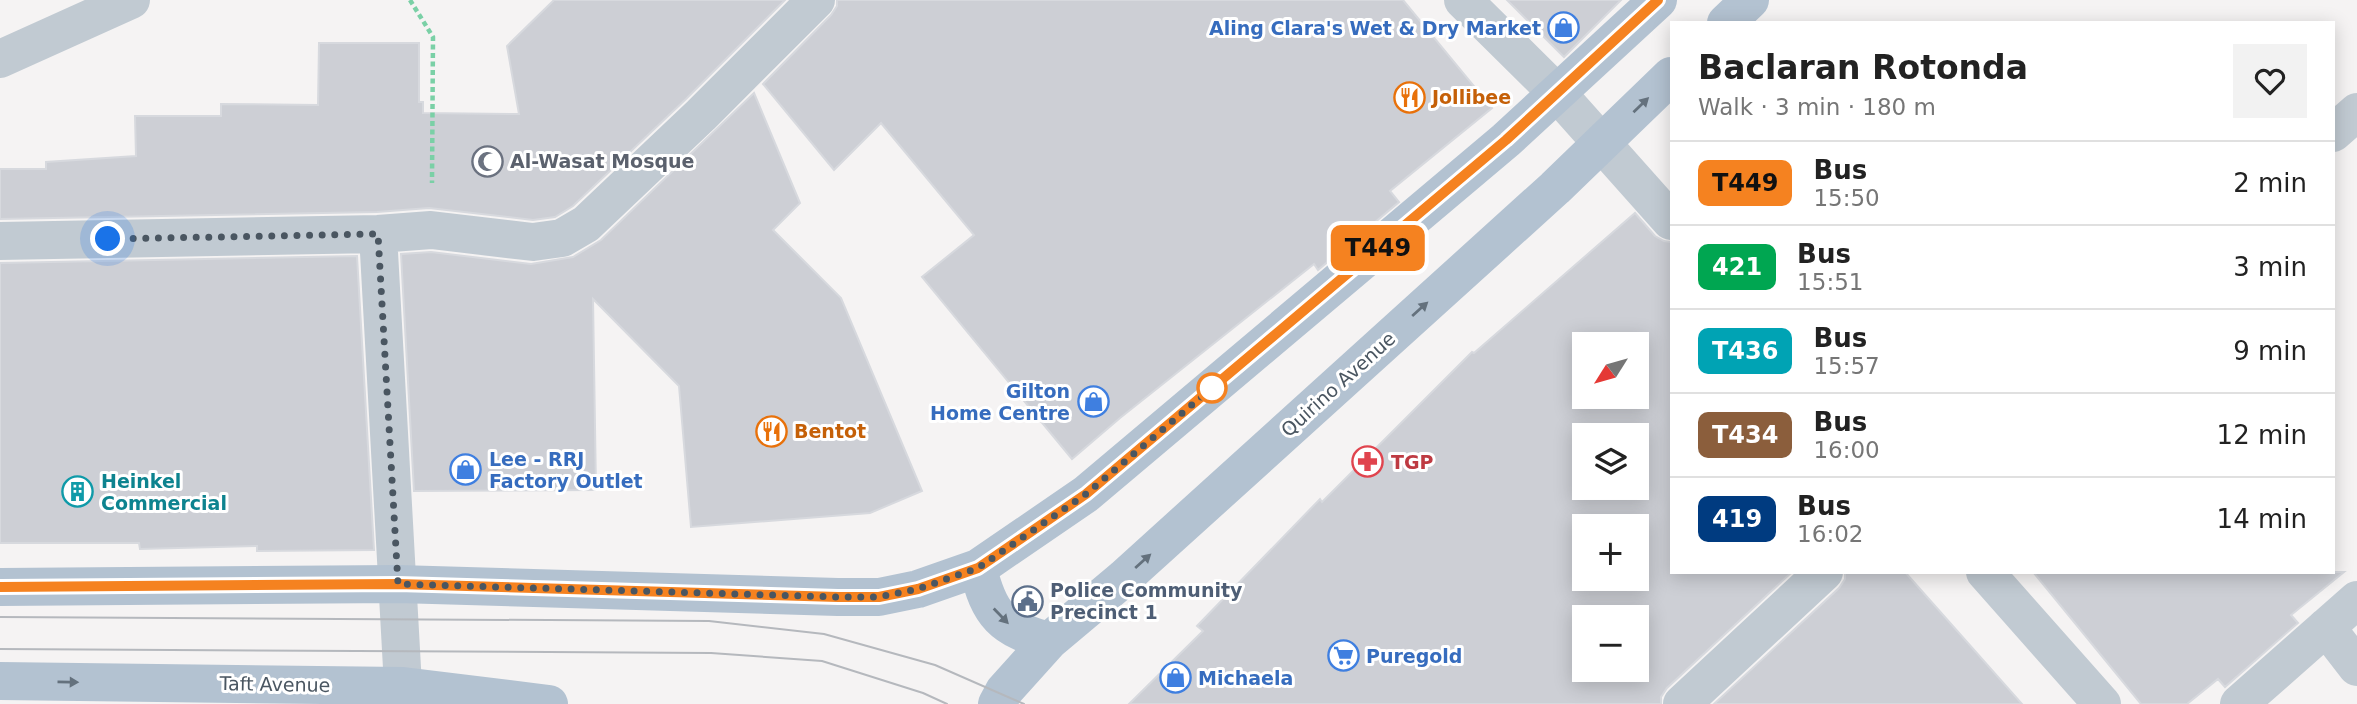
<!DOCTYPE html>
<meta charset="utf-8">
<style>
body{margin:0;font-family:"DejaVu Sans",sans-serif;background:#f2f2f2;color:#222;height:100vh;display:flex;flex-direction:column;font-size:26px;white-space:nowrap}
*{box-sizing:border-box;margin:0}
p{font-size:23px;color:#767676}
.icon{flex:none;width:38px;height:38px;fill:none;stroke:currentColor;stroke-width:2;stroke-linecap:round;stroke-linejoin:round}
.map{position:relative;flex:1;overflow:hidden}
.drawer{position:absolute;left:1670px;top:21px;width:665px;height:553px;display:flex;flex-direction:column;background:#fff;border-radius:0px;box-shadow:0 4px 18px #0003}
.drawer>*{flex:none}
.badge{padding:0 14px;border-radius:10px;font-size:24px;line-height:46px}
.needle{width:46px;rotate:233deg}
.tools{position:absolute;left:1572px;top:332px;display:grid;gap:14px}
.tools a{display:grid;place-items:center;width:77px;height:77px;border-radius:0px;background:#fff;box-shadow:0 4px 18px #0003;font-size:35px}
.you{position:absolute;width:35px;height:35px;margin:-18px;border:5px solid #fff;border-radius:50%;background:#1a73e8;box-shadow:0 0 0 10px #1a73e833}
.map>.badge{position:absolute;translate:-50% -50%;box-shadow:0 0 0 4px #fff}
.round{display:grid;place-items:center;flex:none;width:74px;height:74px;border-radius:0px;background:#f2f2f2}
.head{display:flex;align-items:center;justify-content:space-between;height:119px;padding:0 28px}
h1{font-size:33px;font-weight:800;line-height:52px}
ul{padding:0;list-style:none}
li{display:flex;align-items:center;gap:21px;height:84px;padding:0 28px;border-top:2px solid #e0e0e0}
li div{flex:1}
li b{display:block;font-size:26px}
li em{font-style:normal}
li .badge{min-width:77px;font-weight:700;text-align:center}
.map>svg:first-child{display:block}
</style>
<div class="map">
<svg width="2357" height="704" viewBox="0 0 2357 704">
<rect width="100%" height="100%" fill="#f5f3f3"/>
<path fill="#cdcfd5" stroke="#d7d9de" stroke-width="2" fill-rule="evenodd" d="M 554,0 L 785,0 L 686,99 L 573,206 L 555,217 L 533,220 L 429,208 L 377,212 L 0,219 L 0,169 L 46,169 L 46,162 L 136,156 L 135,116 L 221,116 L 221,104 L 318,105 L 319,43 L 419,43 L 419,102 L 423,102 L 423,113 L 519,114 L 507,46 Z
M 837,0 L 1403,0 L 1492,108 L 1390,191 L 1399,202 L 1318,270 L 1314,264 L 1120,418 L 1072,459 L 922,277 L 974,235 L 881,123 L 834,170 L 763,84 L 831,15 L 837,6 Z
M 1507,0 L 1621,0 L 1564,57 Z
M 754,93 L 800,203 L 773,230 L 841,298 L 922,491 L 870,513 L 691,527 L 679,386 L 593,299 L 596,490 L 414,491 L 401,254 L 431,252 L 531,264 L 573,257 L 601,240 Z
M 1635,213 L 1655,236 L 1664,241 L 1671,242 L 1671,572 L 1792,572 L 1667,688 L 1661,697 L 1661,704 L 1129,704 L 1203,631 L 1197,626 L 1320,499 L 1322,502 L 1472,352 L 1474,353 ZM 1584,345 L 1636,345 L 1636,397 L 1584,397 ZM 1584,436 L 1636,436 L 1636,488 L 1584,488 ZM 1584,527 L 1636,527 L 1636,579 L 1584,579 ZM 1584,618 L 1636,618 L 1636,670 L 1584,670 Z
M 357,256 L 374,550 L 257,551 L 257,546 L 140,549 L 139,543 L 0,543 L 0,263 Z
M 1845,572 L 1905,572 L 2022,704 L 1714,704 L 1839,588 L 1845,579 Z
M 2033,572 L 2344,572 L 2291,615 L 2298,623 L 2225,687 L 2218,679 L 2187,704 L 2141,704 Z"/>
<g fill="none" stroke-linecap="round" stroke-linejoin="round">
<path stroke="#7ad0a6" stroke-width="4.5" stroke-dasharray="5 3.5" stroke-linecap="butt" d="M 410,0 L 433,37 L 432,183"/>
<path stroke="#c1cad2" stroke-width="38" d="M 1463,0 L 1557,93 L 1671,221
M 0,59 L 131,0
M 2333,133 L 2357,112
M 378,234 L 403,686
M 0,241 L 378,234 L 431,230 L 533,242 L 562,238 L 586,224 L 701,115 L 816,0
M 1985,572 L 2102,704
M 2326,627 L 2357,667
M 1682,704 L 1824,572
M 2239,704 L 2357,600"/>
<path stroke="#b3c2d1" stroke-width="38" d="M 1726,23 L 1750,0
M 978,568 C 989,615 1002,629 1049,641
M 0,587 L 398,584 L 838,597 L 879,597 L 918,589 L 978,568 L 1086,494 L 1506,140 L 1658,0
M 0,681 L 403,686 L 549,704
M 997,704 L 1004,691 L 1049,641 L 1124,578 L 1555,188 L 1671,76"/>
<path stroke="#b5b8bd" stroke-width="2" d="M 0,617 L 709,621 L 824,634 L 935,665 L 1024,704
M 0,649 L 711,653 L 822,661 L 923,693 L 947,704"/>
</g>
<defs><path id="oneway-solid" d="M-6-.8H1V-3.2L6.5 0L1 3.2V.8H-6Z" transform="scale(1.75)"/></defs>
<g fill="#64717d">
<use href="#oneway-solid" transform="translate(1641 105) rotate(-44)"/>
<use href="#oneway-solid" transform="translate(1420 309) rotate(-42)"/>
<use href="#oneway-solid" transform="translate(1143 561) rotate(-42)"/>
<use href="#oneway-solid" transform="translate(1001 616) rotate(46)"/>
<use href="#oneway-solid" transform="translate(68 682) rotate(1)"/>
</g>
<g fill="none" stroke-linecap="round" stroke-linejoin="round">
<defs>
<path id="line" d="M 0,587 L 398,584 L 838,597 L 879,597 L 918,589 L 978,568 L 1086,494 L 1506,140 L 1658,0"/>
</defs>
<use href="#line" stroke="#fff" stroke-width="16"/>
<use href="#line" stroke="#f58220" stroke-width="10"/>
<path stroke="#4a5661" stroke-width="7" stroke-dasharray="0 12.6" d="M 108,239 L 378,234 L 398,584 L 838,597 L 879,597 L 918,589 L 978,568 L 1086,494 L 1212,388"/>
</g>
<defs>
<symbol id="shop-ring" viewBox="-11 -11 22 22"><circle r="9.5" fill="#fff" stroke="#3f7fe0" stroke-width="1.5"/><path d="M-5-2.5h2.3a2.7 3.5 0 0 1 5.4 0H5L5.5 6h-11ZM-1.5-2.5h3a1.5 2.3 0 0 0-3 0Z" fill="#3f7fe0"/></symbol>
<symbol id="restaurant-ring" viewBox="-11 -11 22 22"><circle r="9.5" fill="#fff" stroke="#e8710a" stroke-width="1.5"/><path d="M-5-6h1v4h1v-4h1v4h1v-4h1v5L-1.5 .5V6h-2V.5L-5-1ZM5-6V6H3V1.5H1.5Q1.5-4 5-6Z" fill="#e8710a"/></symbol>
<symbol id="mosque-ring" viewBox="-11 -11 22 22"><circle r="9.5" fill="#fff" stroke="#6b7280" stroke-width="1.5"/><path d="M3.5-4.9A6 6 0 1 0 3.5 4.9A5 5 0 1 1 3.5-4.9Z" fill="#6b7280"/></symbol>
<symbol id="pharmacy-ring" viewBox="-11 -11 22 22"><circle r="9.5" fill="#fff" stroke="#e0444e" stroke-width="1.5"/><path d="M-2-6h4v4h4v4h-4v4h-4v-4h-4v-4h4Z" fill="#e0444e"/></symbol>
<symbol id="building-ring" viewBox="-11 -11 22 22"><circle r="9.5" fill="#fff" stroke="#0f9aa8" stroke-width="1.5"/><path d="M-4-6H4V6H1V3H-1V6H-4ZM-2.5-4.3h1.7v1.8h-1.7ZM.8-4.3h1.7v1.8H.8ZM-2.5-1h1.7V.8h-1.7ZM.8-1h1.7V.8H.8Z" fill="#0f9aa8"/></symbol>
<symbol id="civic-ring" viewBox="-11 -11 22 22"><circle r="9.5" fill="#fff" stroke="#5c6f8a" stroke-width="1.5"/><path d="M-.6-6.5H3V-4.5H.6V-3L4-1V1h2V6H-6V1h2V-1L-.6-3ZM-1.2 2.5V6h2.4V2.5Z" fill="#5c6f8a"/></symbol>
<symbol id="supermarket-ring" viewBox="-11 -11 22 22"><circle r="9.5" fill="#fff" stroke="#3f7fe0" stroke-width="1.5"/><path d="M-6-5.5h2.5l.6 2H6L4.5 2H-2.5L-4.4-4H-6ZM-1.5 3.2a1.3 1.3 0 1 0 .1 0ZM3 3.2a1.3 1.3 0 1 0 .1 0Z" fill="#3f7fe0"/></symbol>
</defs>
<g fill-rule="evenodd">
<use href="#shop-ring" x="1546" y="10" width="35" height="35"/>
<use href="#restaurant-ring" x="1392" y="80" width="35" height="35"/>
<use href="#mosque-ring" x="470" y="144" width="35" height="35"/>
<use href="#shop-ring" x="1076" y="384" width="35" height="35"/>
<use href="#restaurant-ring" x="754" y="414" width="35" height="35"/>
<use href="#pharmacy-ring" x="1350" y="444" width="35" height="35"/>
<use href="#shop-ring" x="448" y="452" width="35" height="35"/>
<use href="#building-ring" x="60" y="474" width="35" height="35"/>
<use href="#civic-ring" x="1010" y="584" width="35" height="35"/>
<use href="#supermarket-ring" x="1326" y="638" width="35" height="35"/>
<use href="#shop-ring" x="1158" y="660" width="35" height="35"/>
</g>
<circle fill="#fff" stroke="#f58220" stroke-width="3.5" cx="1212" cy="388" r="14"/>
<g text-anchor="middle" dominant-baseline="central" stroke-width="6" stroke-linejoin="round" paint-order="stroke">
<g font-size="19" font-weight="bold" fill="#366cbe" stroke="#fff" text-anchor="start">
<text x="1541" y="28" text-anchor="end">Aling Clara's Wet &amp; Dry Market</text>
<text x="1070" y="391" text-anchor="end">Gilton<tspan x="1070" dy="22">Home Centre</tspan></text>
<text x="489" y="459">Lee - RRJ<tspan x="489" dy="22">Factory Outlet</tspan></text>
<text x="1366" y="656">Puregold</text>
<text x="1198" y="678">Michaela</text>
</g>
<g font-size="19" font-weight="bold" fill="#c56008" stroke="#fff" text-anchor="start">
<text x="1432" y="97">Jollibee</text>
<text x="794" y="431">Bentot</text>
</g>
<g font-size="19" font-weight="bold" fill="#5b616d" stroke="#fff" text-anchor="start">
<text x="510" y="161">Al-Wasat Mosque</text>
</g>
<g font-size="19" fill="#4a5661" stroke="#fff">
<text transform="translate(1338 384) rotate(-42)">Quirino Avenue</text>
<text transform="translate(275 684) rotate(1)">Taft Avenue</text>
</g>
<g font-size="19" font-weight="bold" fill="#be3a42" stroke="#fff" text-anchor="start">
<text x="1391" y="462">TGP</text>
</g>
<g font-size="19" font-weight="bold" fill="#0d838f" stroke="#fff" text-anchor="start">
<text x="101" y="481">Heinkel<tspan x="101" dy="22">Commercial</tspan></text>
</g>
<g font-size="19" font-weight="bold" fill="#4e5e75" stroke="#fff" text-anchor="start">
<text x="1050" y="590">Police Community<tspan x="1050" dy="22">Precinct 1</tspan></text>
</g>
</g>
</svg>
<div class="tools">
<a><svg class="needle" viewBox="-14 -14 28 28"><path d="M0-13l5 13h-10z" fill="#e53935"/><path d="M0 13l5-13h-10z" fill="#767676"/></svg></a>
<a><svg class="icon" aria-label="layers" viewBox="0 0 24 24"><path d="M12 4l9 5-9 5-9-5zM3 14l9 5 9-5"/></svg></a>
<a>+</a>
<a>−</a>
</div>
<div class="you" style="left:108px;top:239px"></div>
<b class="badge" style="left:1378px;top:248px;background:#f58220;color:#111">T449</b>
<section class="drawer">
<div class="head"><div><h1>Baclaran Rotonda</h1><p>Walk · 3 min · 180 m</p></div><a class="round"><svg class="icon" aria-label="heart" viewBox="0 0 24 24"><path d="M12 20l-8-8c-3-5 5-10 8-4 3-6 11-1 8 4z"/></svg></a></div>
<ul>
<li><span class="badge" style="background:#f58220;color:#111">T449</span><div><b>Bus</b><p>15:50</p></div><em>2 min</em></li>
<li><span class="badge" style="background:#00a651;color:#fff">421</span><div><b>Bus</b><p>15:51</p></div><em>3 min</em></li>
<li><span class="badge" style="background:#00a3b4;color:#fff">T436</span><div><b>Bus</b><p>15:57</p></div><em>9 min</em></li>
<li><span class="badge" style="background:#8b5e3c;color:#fff">T434</span><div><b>Bus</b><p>16:00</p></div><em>12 min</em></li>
<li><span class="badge" style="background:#003b80;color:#fff">419</span><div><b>Bus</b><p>16:02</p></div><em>14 min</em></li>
</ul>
</section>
</div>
